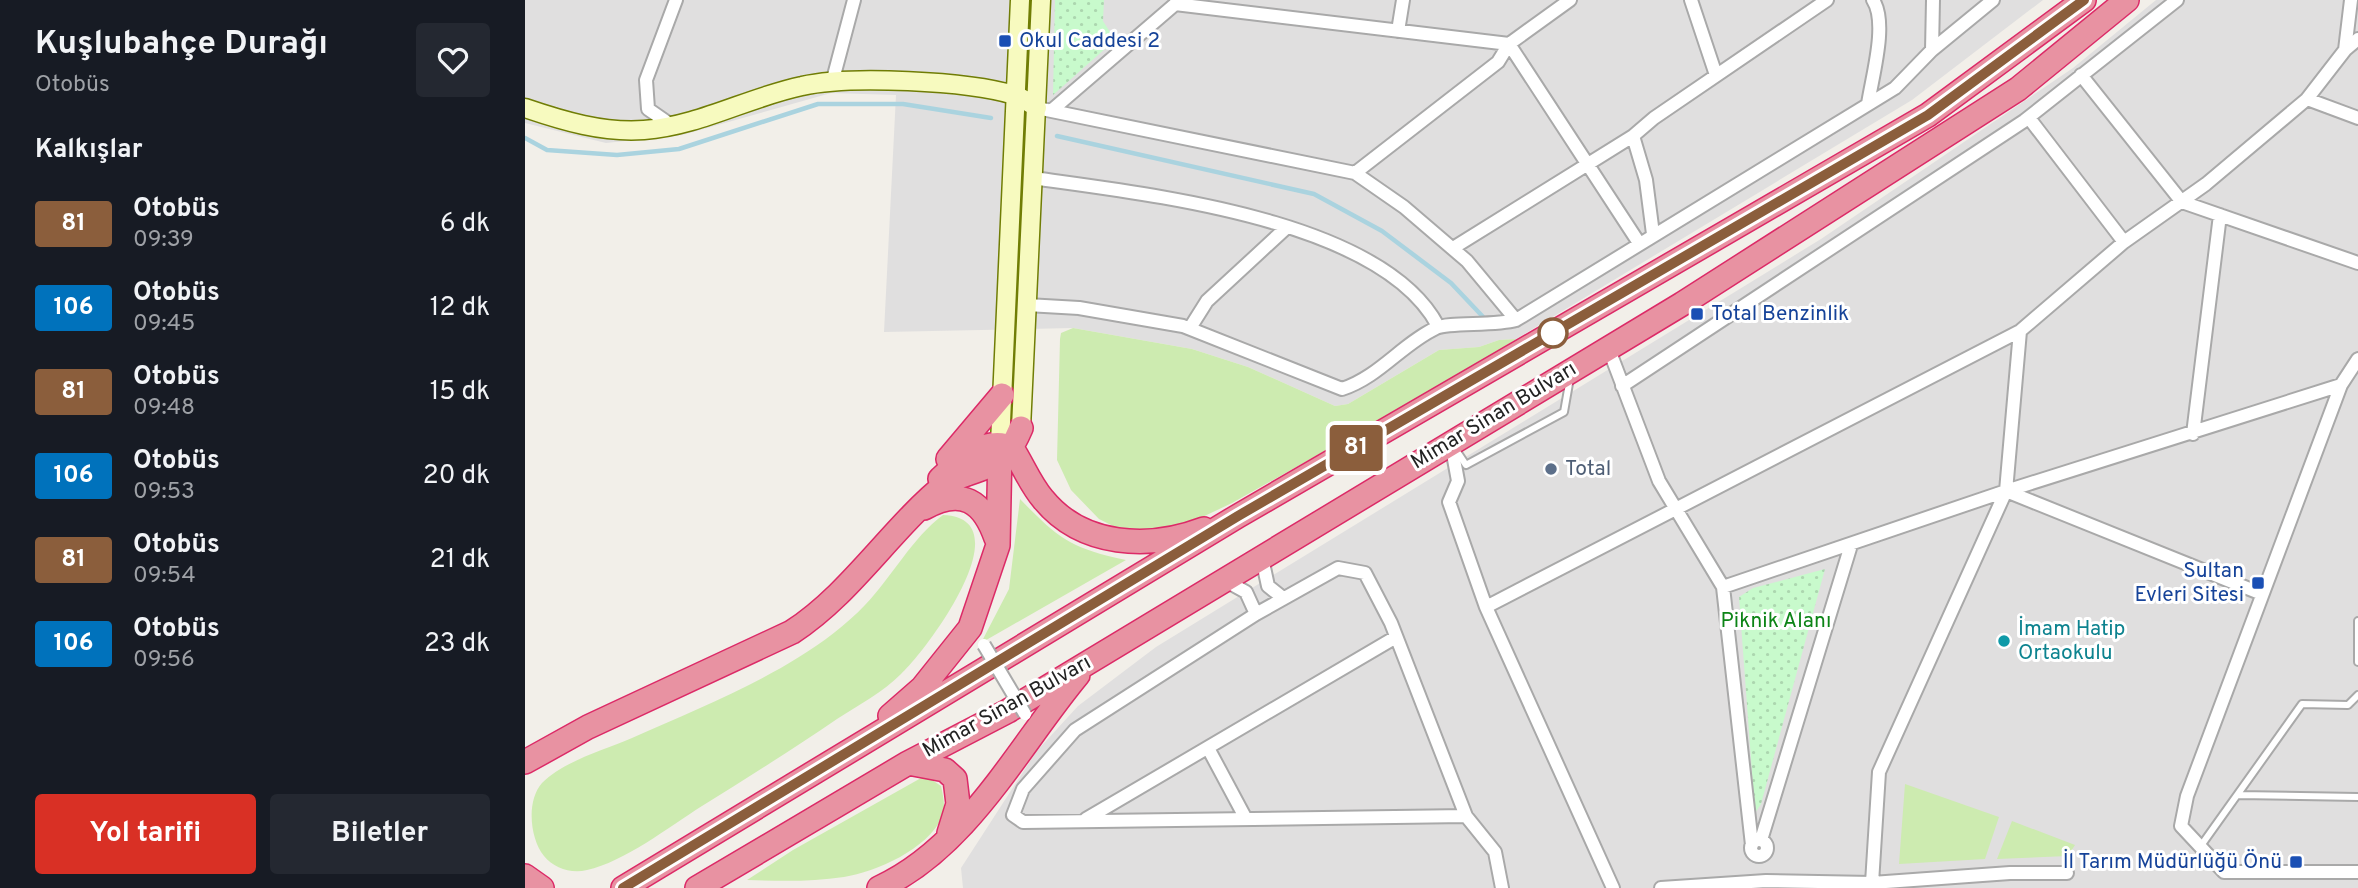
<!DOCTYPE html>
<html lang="tr">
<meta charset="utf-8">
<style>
body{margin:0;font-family:Overpass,sans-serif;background:#242831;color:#f1f3f6;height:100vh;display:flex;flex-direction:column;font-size:26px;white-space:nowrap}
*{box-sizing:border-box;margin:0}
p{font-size:23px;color:#9ea1a6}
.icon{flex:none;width:38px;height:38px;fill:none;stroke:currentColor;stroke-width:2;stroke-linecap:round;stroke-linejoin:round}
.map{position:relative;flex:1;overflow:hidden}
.panel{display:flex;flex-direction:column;background:#171b24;width:525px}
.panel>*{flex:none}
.badge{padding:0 14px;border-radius:5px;font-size:24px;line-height:46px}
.map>.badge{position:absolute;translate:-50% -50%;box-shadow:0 0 0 4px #fff}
h2{padding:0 35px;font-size:26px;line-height:63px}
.round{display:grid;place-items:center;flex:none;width:74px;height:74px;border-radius:7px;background:#242831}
.summary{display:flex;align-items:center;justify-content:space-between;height:119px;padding:0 35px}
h1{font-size:33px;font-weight:700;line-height:52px}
.action{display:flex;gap:14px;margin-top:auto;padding:14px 35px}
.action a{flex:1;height:80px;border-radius:7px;background:#d93025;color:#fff;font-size:28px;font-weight:700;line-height:80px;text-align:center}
.action a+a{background:#242831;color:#f1f3f6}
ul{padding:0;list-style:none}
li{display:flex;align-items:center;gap:21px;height:84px;padding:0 35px}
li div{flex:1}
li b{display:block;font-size:26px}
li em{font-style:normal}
li .badge{min-width:77px;font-weight:700;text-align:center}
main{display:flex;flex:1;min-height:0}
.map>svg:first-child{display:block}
</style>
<main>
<section class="panel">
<div class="summary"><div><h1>Kuşlubahçe Durağı</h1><p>Otobüs</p></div><a class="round"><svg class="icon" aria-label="heart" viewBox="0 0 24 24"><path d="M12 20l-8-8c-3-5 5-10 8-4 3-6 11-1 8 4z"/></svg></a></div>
<h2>Kalkışlar</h2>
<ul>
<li><span class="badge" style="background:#8b5e3c;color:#fff">81</span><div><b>Otobüs</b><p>09:39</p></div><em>6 dk</em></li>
<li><span class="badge" style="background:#0072bc;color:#fff">106</span><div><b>Otobüs</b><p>09:45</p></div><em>12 dk</em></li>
<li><span class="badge" style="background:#8b5e3c;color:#fff">81</span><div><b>Otobüs</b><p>09:48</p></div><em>15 dk</em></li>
<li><span class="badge" style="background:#0072bc;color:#fff">106</span><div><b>Otobüs</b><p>09:53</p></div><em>20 dk</em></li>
<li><span class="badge" style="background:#8b5e3c;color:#fff">81</span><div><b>Otobüs</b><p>09:54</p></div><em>21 dk</em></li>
<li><span class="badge" style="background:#0072bc;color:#fff">106</span><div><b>Otobüs</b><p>09:56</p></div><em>23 dk</em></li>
</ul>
<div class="action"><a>Yol tarifi</a><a>Biletler</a></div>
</section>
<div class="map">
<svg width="1833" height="888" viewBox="0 0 1833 888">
<defs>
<pattern id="park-dots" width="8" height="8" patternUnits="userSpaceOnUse" patternTransform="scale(1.75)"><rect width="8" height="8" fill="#c8facc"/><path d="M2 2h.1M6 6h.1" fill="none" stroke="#acd6af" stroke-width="1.8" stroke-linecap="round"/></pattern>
</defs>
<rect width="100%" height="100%" fill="#f2efe9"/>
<path fill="#e0dfdf" d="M 0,0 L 1518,0 L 1387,100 L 991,339 L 974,340 L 954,347 L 914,350 L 823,404 L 810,406 L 723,367 L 667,349 L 548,328 L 359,332 L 371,95 L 306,93 L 157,135 L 81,143 L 0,123 Z
M 1631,0 L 1833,0 L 1833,888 L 438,888 L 436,868 L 511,752 L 553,706 L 631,647 L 1296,239 L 1548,68 Z"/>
<path fill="#cdebb0" d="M 548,328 L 667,349 L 723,367 L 810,406 L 823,404 L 914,350 L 954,347 L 974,340 L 991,339 L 947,368 L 707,503 L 669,521 L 626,530 L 590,527 L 574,519 L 546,490 L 532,460 L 535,339 L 536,333 Z
M 495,499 C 534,539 545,548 601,560 L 456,643 L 484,589 Z
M 418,515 C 500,518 402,650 376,674 C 358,692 334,705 312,719 C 268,749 222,778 177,806 C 144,827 99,862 62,870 C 46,874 29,868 19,856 C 5,839 1,801 17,783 C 39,761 79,750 107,738 C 163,713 223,689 274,657 C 297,643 321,625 340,605 C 367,577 387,538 418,515 Z
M 396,778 L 404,778 L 416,786 C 418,796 421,806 417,817 C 403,849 351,872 319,877 C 286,882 254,881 222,880 L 268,850 Z
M 1380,784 L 1474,817 L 1460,859 L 1374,864 Z
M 1487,821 L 1550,845 L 1543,856 L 1472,859 Z"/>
<path fill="url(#park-dots)" d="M 530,0 L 579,0 L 578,21 L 590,40 L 528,95 Z
M 1300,569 L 1236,804 L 1230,813 L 1214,597 L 1228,588 Z"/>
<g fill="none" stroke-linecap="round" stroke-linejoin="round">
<path stroke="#aad3df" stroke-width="4.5" d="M 532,136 L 789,194 L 857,231 L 926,283 L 961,320
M 0,138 L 22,150 L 92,155 L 154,149 L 293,104 L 378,104 L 466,118"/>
<defs>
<path id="lane" d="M 931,450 L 941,465 L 1039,412 L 1045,378
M 1833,621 L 1833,662
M 1713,795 L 1833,797
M 1675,847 L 1777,704 L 1823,705 L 1833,695"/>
<path id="street" d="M 1166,0 L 1191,75
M 650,4 L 984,44 L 1045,0
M 873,31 L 878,0
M 1407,50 L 1408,0
M 1820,50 L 1826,0
M 1556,75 L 1657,202 L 1833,263
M 307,83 L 329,0
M 1782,99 L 1833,118
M 1343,104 C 1347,77 1363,23 1348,0
M 512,108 L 830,173 L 879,207 L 942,261 L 991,320
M 527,110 L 655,0
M 1504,118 L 1599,242
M 146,125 L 123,109 L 121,80 L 151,0
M 830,173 L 973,62 L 984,44 L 1114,243
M 508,178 C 619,194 856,218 913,326
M 1128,234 L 1121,180 L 1108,136 L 1129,118 L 1302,0
M 928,248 L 1108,136
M 502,305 L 554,308 L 658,326 L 817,389 C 854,377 877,344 911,328 C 923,322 970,326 991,320 L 1370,88 L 1407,50 L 1468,0
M 665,328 L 682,301 L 761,228
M 1083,347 L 1134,481 L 1198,587 L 1227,845
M 1833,359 L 1816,385 L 1662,796 L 1656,826 L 1699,872 L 1833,872
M 1097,386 L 1499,121 L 1652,0
M 1668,434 L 1695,215
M 926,443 L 933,481 L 924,502 L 961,607 L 1088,888
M 1481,491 L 1737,594
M 737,558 L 743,586 L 758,598
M 701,581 L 721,592 L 731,614
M 1198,587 L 1481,491 L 1816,385
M 961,607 L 1495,331 L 1599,242 L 1681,184 L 1782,99 L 1820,50 L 1833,39
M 683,748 L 721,819
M 941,816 L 498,822 L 488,815 L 498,789 L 550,730 L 731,614 L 813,568 L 840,573 L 866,623 L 941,816 L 970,852 L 977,888
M 561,819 L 871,637
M1226 848a8 8 0 1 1 16 0a8 8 0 1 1-16 0Z
M 1236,840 L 1326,545
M 1347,883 L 1354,772 L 1481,491 L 1495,331
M 1136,888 L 1241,881 L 1347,883 L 1485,873 L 1542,873"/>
<path id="secondary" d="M 0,108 C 38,121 78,133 119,130 C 174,126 224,97 277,86 C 324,75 443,81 489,95 C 497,97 504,103 512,108
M 496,428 L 516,0
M 475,444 L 495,0"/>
<path id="highway" d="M 423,459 L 477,395
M 415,479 C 433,462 460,435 487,448 C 498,465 505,484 518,499 C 557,547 624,550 679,529
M 399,508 C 437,487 458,501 471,538
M 365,716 L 397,688 L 445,628 L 473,545 L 475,450
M 0,762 L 63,727 L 267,632 C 327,593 366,528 422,483 C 428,478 435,477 442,474 C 474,463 482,461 496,428
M 383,763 L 420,770 L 430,779 L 433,804 L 424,833
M 0,876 L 17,888
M 98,888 L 713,516 L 1403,115 L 1559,0
M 172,888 L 383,763 L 483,711 L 1157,304 L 1493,89 L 1602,0
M 354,888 C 442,848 493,747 553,675"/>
</defs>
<use href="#lane" stroke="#a9a9a9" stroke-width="10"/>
<use href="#street" stroke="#a9a9a9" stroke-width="16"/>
<use href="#secondary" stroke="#707d05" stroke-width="21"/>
<use href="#highway" stroke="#dc2a67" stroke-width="26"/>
<use href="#lane" stroke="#fff" stroke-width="6"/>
<use href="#street" stroke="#fff" stroke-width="12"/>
<use href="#secondary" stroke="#f7fabf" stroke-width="18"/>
<use href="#highway" stroke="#e892a2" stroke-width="23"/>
<defs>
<path id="street-bridge" d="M 459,645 L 500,714"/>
</defs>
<use href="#street-bridge" stroke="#a9a9a9" stroke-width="16" stroke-linecap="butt"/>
<use href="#street-bridge" stroke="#fff" stroke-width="12"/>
</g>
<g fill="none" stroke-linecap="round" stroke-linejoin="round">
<defs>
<path id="line" d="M 98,888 L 713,516 L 1403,115 L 1559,0"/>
</defs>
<use href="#line" stroke="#fff" stroke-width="16"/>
<use href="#line" stroke="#8b5e3c" stroke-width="10"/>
</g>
<g fill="#1a4fb4" stroke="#fff" stroke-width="2.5">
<rect x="473" y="34" width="14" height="14" rx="3.5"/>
<rect x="1165" y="307" width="14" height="14" rx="3.5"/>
<rect x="1726" y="576" width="14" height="14" rx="3.5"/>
<rect x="1764" y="855" width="14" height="14" rx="3.5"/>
</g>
<circle fill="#fff" stroke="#8b5e3c" stroke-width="3.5" cx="1028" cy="333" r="14"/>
<circle fill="#5c6f8a" stroke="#fff" stroke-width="2.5" cx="1026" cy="469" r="7"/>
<circle fill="#0f9aa8" stroke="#fff" stroke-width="2.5" cx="1479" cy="641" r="7"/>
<g text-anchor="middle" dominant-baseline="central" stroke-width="6" stroke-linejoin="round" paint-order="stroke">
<g font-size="21" fill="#164399" stroke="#fff" text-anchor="start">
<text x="494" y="41">Okul Caddesi 2</text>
<text x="1186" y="314">Total Benzinlik</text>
<text x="1719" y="571" text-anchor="end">Sultan<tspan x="1719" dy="24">Evleri Sitesi</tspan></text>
<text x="1757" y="862" text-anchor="end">İl Tarım Müdürlüğü Önü</text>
</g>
<g font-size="21" fill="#222" stroke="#fff">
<text transform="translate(969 416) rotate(-31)">Mimar Sinan Bulvarı</text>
<text transform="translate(482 707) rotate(-29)">Mimar Sinan Bulvarı</text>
</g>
<g font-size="21" fill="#4e5e75" stroke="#fff" text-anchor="start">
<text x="1040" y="469">Total</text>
</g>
<g font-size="21" fill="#0c8416" stroke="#fff">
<text x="1251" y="621">Piknik Alanı</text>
</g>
<g font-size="21" fill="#0d838f" stroke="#fff" text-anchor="start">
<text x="1493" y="629">İmam Hatip<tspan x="1493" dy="24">Ortaokulu</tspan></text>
</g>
</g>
</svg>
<b class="badge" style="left:831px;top:448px;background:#8b5e3c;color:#fff">81</b>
</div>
</main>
